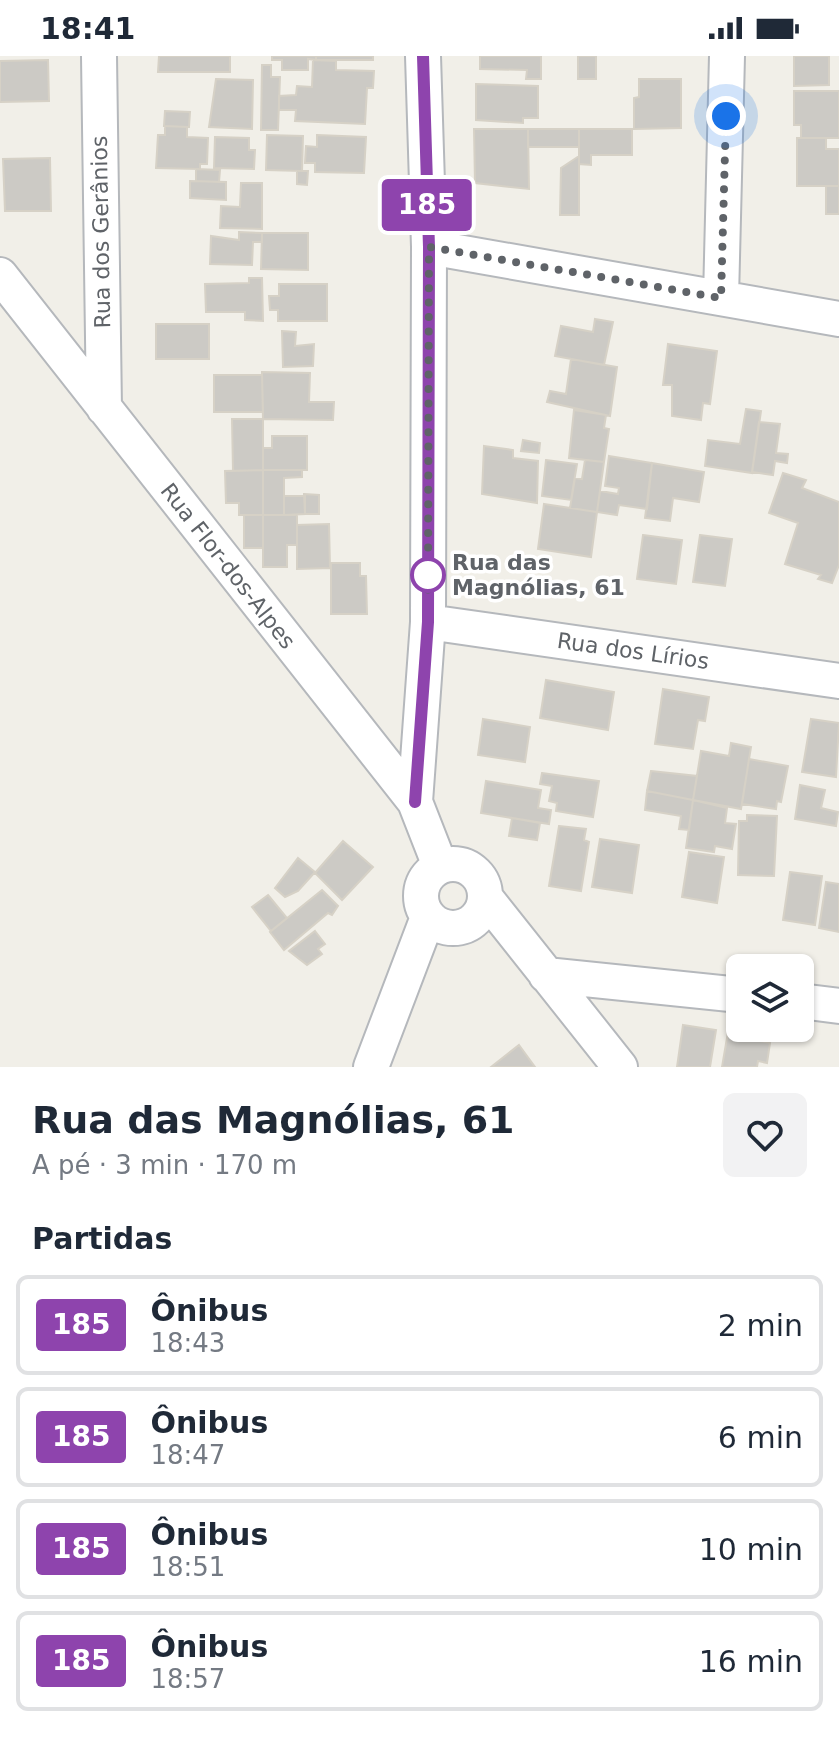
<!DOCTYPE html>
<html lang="pt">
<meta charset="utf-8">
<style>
body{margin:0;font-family:"DejaVu Sans",sans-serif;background:#f2f2f3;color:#1f2937;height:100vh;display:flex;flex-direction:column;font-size:30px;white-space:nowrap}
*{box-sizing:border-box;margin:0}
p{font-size:26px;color:#747a83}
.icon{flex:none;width:44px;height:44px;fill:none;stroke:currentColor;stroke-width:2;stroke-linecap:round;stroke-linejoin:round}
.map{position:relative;height:1011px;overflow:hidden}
.details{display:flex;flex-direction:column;background:#fff;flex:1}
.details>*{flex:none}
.badge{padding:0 16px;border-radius:6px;font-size:28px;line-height:52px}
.buttons{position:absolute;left:726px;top:898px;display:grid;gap:16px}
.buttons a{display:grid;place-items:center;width:88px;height:88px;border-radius:12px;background:#fff;box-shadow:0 2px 6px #0004;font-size:40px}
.you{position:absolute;width:40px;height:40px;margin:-20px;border:6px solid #fff;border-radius:50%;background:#1a73e8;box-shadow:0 0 0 12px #1a73e833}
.map>.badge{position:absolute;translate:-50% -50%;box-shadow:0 0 0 4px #fff}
h2{padding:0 32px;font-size:30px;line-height:72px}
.round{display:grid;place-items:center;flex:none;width:84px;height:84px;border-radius:12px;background:#f2f2f3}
.summary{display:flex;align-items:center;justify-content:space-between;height:136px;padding:0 32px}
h1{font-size:38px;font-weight:800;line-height:60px}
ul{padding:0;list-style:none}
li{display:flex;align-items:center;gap:24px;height:100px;margin:0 16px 12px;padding:0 16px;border:4px solid #e0e1e3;border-radius:12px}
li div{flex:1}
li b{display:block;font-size:30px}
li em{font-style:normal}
li .badge{min-width:88px;font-weight:700;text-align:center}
.status{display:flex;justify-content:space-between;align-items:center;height:56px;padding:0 40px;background:#fff;direction:ltr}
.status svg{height:22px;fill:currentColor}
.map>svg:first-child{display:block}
</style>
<div class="status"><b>18:41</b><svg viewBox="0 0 49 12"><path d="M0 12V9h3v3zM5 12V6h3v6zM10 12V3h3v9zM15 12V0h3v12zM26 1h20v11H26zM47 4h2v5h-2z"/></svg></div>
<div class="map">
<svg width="839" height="1011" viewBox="0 0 839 1011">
<rect width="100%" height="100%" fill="#f1efe8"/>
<path fill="#cccac5" stroke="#d6d1c6" stroke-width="2" d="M 159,0 L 230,0 L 230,16 L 158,16 Z
M 272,0 L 316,0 L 316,4 L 308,3 L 308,14 L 282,14 L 282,4 L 272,4 Z
M 316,0 L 373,0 L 373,4 L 316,4 Z
M 480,0 L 541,0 L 541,23 L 526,23 L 527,14 L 480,13 Z
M 578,0 L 596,0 L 596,23 L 578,23 Z
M 794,0 L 829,0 L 829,29 L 794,30 Z
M 48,4 L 49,45 L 0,46 L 0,5 Z
M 313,4 L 336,5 L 336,14 L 374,15 L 373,32 L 367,32 L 365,68 L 295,65 L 296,54 L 279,54 L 279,40 L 296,39 L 297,30 L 312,31 Z
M 262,9 L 271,9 L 271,21 L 280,21 L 278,74 L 261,74 Z
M 216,23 L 253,24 L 252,73 L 209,71 Z
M 639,23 L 681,23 L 681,72 L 634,73 L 634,42 L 639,41 Z
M 476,28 L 538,30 L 538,62 L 523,62 L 523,67 L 476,64 Z
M 794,35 L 839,35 L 839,82 L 801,82 L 801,69 L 794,69 Z
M 165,55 L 190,56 L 189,71 L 164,70 Z
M 165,70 L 187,71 L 187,81 L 208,82 L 207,108 L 200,108 L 200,113 L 156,112 L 158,79 L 165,79 Z
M 474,73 L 528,73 L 529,133 L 475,127 Z
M 528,73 L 579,73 L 579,91 L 528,91 Z
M 579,73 L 632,73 L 632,99 L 591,99 L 591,109 L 579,108 Z
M 267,79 L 303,80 L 302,115 L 266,114 Z
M 317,79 L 366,81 L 364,117 L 315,116 L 315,107 L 305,107 L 306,90 L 317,91 Z
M 215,81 L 249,82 L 249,94 L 255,94 L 254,113 L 214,112 Z
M 797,82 L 826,82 L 826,93 L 839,93 L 839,130 L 797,130 Z
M 579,100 L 579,159 L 560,159 L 561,112 Z
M 50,102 L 51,155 L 5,155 L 3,103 Z
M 196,113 L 220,114 L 219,126 L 196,125 Z
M 297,115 L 308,115 L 307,129 L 297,128 Z
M 190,125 L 226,126 L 226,144 L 190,142 Z
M 241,127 L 262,127 L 262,173 L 220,172 L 221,150 L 240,151 Z
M 826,130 L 839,130 L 839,158 L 826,158 Z
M 239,176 L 262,177 L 262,186 L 253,186 L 252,209 L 210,208 L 211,180 L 239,184 Z
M 262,177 L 308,177 L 308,214 L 261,213 Z
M 249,222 L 262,222 L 263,265 L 245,264 L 245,256 L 206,256 L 205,228 L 249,227 Z
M 279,228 L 327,228 L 327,265 L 278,265 L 278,254 L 270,254 L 269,240 L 279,240 Z
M 595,263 L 613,266 L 604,309 L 555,300 L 561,270 L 593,276 Z
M 156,268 L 209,268 L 209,303 L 156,303 Z
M 282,275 L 296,276 L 295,290 L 314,288 L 313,310 L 283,311 Z
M 668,288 L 717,295 L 710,348 L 703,347 L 701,364 L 672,360 L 672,329 L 663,329 Z
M 571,303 L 617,311 L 610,360 L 547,346 L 550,335 L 566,338 Z
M 262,316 L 310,317 L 309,346 L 334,346 L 333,364 L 263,363 Z
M 214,319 L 262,319 L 263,356 L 214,356 Z
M 746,353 L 761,355 L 752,417 L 705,410 L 708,384 L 740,388 Z
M 574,354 L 606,359 L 604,372 L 609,373 L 604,406 L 569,402 Z
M 232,363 L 263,363 L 263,414 L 233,415 Z
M 759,366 L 780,368 L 776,397 L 788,398 L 787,407 L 775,405 L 773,419 L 752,416 Z
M 272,380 L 307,380 L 307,414 L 263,414 L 263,392 L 272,392 Z
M 523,384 L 540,387 L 539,397 L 521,395 Z
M 484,390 L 513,394 L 513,402 L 538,405 L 537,447 L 482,438 Z
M 609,400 L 652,407 L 647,453 L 619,449 L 617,459 L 597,456 L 600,435 L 618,438 L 619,432 L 605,430 Z
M 546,404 L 577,408 L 571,444 L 542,440 Z
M 585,404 L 604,406 L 597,456 L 570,452 L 575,422 L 582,423 Z
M 652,407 L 704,416 L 699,446 L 673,442 L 670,465 L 645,462 Z
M 263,414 L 302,414 L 302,421 L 284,422 L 284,459 L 263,459 Z
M 263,414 L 263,459 L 239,459 L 239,447 L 226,447 L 225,415 Z
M 783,417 L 806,424 L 802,432 L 839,446 L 839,509 L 832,527 L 818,523 L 821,519 L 785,508 L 798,467 L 769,457 Z
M 304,438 L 319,439 L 319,458 L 305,458 Z
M 284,440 L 305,440 L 305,458 L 284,459 Z
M 544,448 L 597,456 L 591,501 L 538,493 Z
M 244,459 L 263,459 L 263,492 L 244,492 Z
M 263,459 L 297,459 L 297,489 L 287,489 L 287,511 L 263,511 Z
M 329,468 L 330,512 L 297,513 L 297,469 Z
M 643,479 L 682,484 L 676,528 L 637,523 Z
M 700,479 L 732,483 L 725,530 L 693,526 Z
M 331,507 L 360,507 L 360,520 L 366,520 L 367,558 L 331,558 Z
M 546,624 L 614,636 L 608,674 L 540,662 Z
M 663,633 L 709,641 L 705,665 L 698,664 L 693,693 L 655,688 Z
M 483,663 L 530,671 L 525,706 L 478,699 Z
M 811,663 L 839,667 L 836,721 L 802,716 Z
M 731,687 L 751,691 L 741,753 L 693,744 L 701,695 L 729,700 Z
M 749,703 L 788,710 L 781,746 L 777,745 L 776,753 L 742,748 Z
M 651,715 L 697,720 L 693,744 L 647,735 Z
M 542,717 L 599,725 L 593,761 L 556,755 L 557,747 L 549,745 L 552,730 L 540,728 Z
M 486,725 L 541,734 L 538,752 L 551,754 L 549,768 L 481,757 Z
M 800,729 L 825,734 L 821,752 L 838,756 L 836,770 L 795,763 Z
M 647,735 L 693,744 L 689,774 L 679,773 L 681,760 L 645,754 Z
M 693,744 L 727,752 L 725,767 L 736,768 L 732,793 L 715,790 L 714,796 L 686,792 Z
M 747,759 L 777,760 L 774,820 L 738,819 L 739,765 L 747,765 Z
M 512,762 L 540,767 L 537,784 L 509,780 Z
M 559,770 L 586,773 L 584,784 L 589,786 L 581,835 L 549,830 Z
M 600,783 L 639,789 L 632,837 L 592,831 Z
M 343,785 L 373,811 L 342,844 L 315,817 Z
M 689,796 L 724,801 L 717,847 L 682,841 Z
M 298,802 L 315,816 L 298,835 L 285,841 L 275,832 Z
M 790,816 L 822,820 L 815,869 L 783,864 Z
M 826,826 L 839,828 L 839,876 L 819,872 Z
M 322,834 L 338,850 L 332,859 L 328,857 L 284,894 L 270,876 Z
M 268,839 L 287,862 L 271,875 L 252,851 Z
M 315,875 L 325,888 L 318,893 L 322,898 L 307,909 L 289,895 Z
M 683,969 L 716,974 L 710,1011 L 677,1011 Z
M 728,976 L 761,981 L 760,985 L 770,987 L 767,1007 L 758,1005 L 757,1011 L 722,1011 Z
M 519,989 L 535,1011 L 491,1011 Z"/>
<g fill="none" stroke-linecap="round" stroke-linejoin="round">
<defs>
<path id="minor" d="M 99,0 L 104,352
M 429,191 L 839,263
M 0,219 L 415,746 L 440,810
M 721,242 L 727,0
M 428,566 L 839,625
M 415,746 L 428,566 L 429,191 L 423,0
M421 840a32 32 0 1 1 64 0a32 32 0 1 1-64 0Z
M 485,841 L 620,1011
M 546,919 L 740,939
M 800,945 L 839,950
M 371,1011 L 428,861"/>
</defs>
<use href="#minor" stroke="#b5b8bc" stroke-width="38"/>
<use href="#minor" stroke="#fff" stroke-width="34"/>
</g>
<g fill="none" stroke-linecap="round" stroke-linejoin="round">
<defs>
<path id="line" d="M 415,746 L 428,566 L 429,191 L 423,0"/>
</defs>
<use href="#line" stroke="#fff" stroke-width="18"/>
<use href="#line" stroke="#8e44ad" stroke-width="12"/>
<path stroke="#5f6368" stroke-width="8" stroke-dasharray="0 14.4" d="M 428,519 L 428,534 L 429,191 L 721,242 L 726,60"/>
</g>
<circle fill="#fff" stroke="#8e44ad" stroke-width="4" cx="428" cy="519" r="16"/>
<g text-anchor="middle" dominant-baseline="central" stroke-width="7" stroke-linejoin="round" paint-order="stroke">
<g font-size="22" fill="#5f6368" stroke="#fff">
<text transform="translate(101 176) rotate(-91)">Rua dos Gerânios</text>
<text transform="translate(228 510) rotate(52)">Rua Flor-dos-Alpes</text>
<text transform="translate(633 595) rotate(8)">Rua dos Lírios</text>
</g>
<g font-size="22" font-weight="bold" fill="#5f6368" stroke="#fff" text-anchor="start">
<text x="452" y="506">Rua das<tspan x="452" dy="25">Magnólias, 61</tspan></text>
</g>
</g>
</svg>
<div class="buttons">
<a><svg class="icon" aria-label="layers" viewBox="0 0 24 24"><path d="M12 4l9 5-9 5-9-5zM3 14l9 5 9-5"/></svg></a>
</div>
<div class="you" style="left:726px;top:60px"></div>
<b class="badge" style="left:427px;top:149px;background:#8e44ad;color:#fff">185</b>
</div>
<section class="details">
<div class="summary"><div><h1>Rua das Magnólias, 61</h1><p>A pé · 3 min · 170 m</p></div><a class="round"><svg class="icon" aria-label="heart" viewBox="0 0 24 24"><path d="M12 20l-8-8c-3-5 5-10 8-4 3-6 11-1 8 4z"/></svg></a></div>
<h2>Partidas</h2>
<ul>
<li><span class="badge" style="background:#8e44ad;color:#fff">185</span><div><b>Ônibus</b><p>18:43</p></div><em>2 min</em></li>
<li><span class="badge" style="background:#8e44ad;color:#fff">185</span><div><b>Ônibus</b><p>18:47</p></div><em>6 min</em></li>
<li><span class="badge" style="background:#8e44ad;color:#fff">185</span><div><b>Ônibus</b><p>18:51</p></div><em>10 min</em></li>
<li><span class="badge" style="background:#8e44ad;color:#fff">185</span><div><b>Ônibus</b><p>18:57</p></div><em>16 min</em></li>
</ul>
</section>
